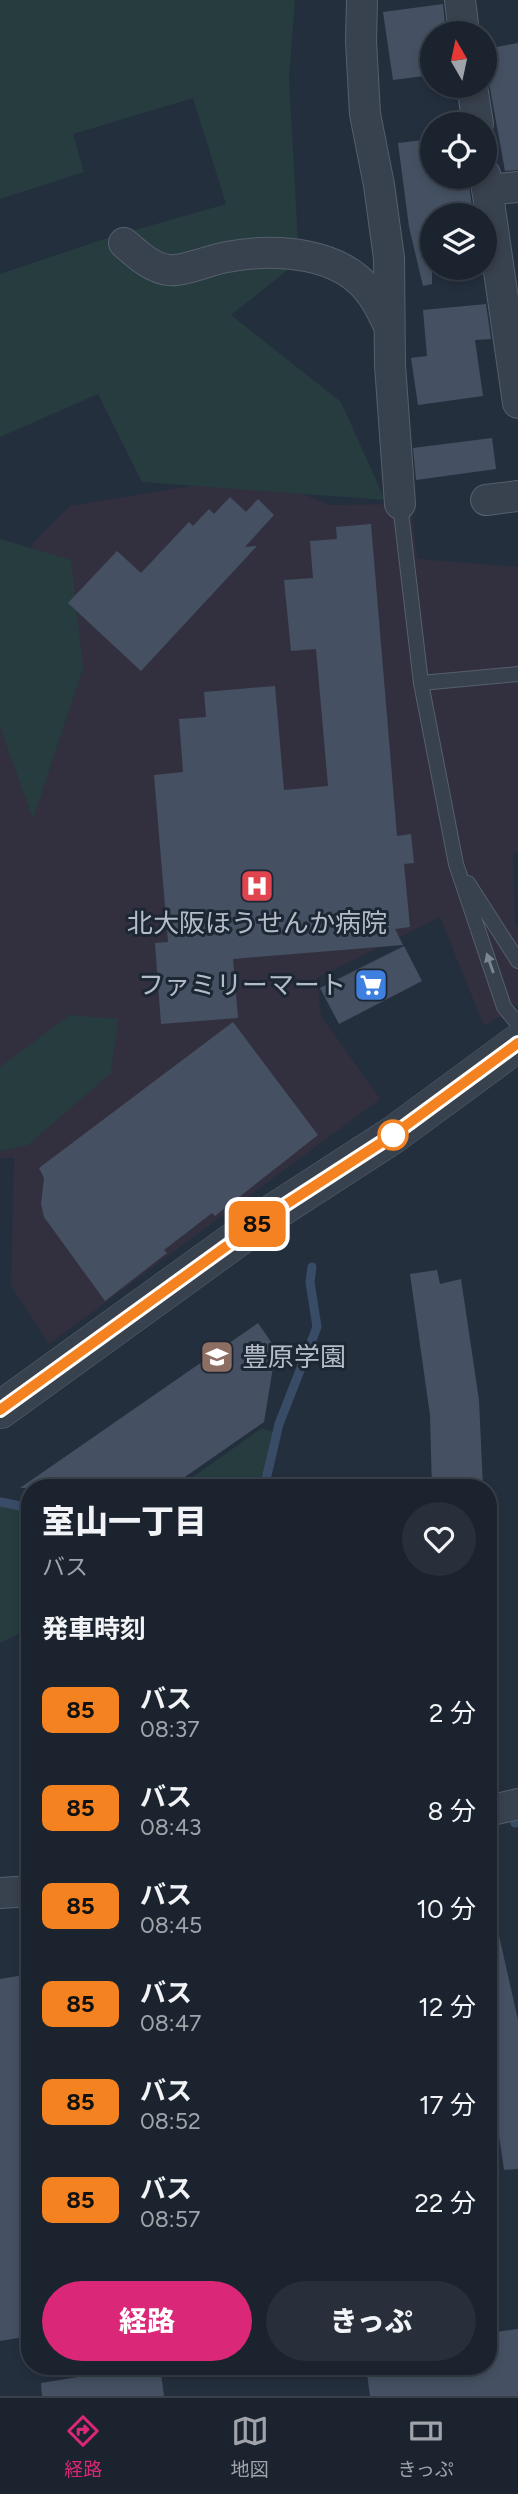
<!DOCTYPE html>
<html lang="ja">
<meta charset="utf-8">
<style>
body{margin:0;font-family:Figtree,"Noto Sans JP",sans-serif;background:#282f3a;color:#f1f3f6;height:100vh;display:flex;flex-direction:column;font-size:26px;white-space:nowrap}
*{box-sizing:border-box;margin:0}
p{font-size:23px;color:#a0a4aa}
.icon{flex:none;width:38px;height:38px;fill:none;stroke:currentColor;stroke-width:2;stroke-linecap:round;stroke-linejoin:round}
.map{position:relative;flex:1;overflow:hidden}
.side{position:absolute;left:21px;top:1479px;width:476px;height:896px;display:flex;flex-direction:column;background:#1b232e;border-radius:28px;box-shadow:0 4px 10px #0003,0 0 0 2px #39404a}
.side>*{flex:none}
.badge{padding:0 14px;border-radius:10px;font-size:24px;line-height:46px}
.needle{width:46px;rotate:351deg}
.fabs{position:absolute;left:420px;top:21px;display:grid;gap:14px}
.fabs a{display:grid;place-items:center;width:77px;height:77px;border-radius:50%;background:#1b232e;box-shadow:0 4px 10px #0003,0 0 0 2px #39404a;font-size:35px}
.map>.badge{position:absolute;translate:-50% -50%;box-shadow:0 0 0 4px #fff}
h2{padding:0 21px;font-size:26px;line-height:63px}
.round{display:grid;place-items:center;flex:none;width:74px;height:74px;border-radius:37px;background:#282f3a}
.head{display:flex;align-items:center;justify-content:space-between;height:119px;padding:0 21px}
h1{font-size:33px;font-weight:800;line-height:52px}
.cta{display:flex;gap:14px;margin-top:auto;padding:14px 21px}
.cta a{flex:1;height:80px;border-radius:42px;background:#db2777;color:#fff;font-size:28px;font-weight:800;line-height:80px;text-align:center}
.cta a+a{background:#282f3a;color:#f1f3f6}
ul{padding:0;list-style:none}
li{display:flex;align-items:center;gap:21px;height:98px;padding:0 21px}
li div{flex:1}
li b{display:block;font-size:26px}
li em{font-style:normal}
li .badge{min-width:77px;font-weight:700;text-align:center}
.menu{display:flex;justify-content:space-around;align-items:center;height:98px;border-top:2px solid #39404a;background:#1b232e;font-size:19px;color:#a0a4aa}
.menu a{display:grid;justify-items:center;gap:4px}
.menu .current{color:#db2777}
.map>svg:first-child{display:block}
</style>
<div class="map">
<svg width="518" height="2396" viewBox="0 0 518 2396">
<rect width="100%" height="100%" fill="#242f3e"/>
<path fill="#32303f" d="M 258,475 L 329,505 L 411,504 L 417,559 L 518,567 L 518,850 L 513,855 L 515,924 L 518,929 L 518,1005 L 484,1026 L 440,917 L 317,978 L 321,1016 L 380,1099 L 49,1344 L 11,1286 L 14,1158 L 0,1158 L 0,611 L 34,542 L 70,506 Z"/>
<path fill="#263c3f" d="M 0,0 L 295,0 L 289,79 L 299,261 L 231,315 L 341,402 L 385,500 L 142,482 L 98,394 L 0,437 L 0,274 L 107,238 L 226,204 L 193,98 L 73,134 L 84,172 L 0,199 Z
M 0,539 L 71,560 L 83,668 L 33,819 L 0,727 Z
M 70,1015 L 118,1019 L 111,1073 L 28,1145 L 0,1151 L 0,1067 Z
M 262,1428 L 275,1433 L 262,1487 L 179,1487 Z
M 0,1504 L 30,1509 L 30,1628 L 0,1643 Z"/>
<g fill="none" stroke-linecap="round" stroke-linejoin="round">
<path stroke="#394c67" stroke-width="9" d="M 264,1488 L 279,1424 L 317,1327 L 310,1282 L 312,1267
M 1,1502 L 30,1508
M 515,1823 L 518,1822"/>
</g>
<path fill="#455162" d="M 443,4 L 446,33 L 432,33 L 432,75 L 393,80 L 383,12 Z
M 518,43 L 518,170 L 505,171 L 489,83 L 485,74 L 485,49 Z
M 432,139 L 432,177 L 468,177 L 473,215 L 432,215 L 432,284 L 423,286 L 409,227 L 398,143 Z
M 486,304 L 491,339 L 475,340 L 483,396 L 418,405 L 411,358 L 427,356 L 423,310 Z
M 492,438 L 496,469 L 416,480 L 413,448 Z
M 230,497 L 246,512 L 258,499 L 274,515 L 245,547 L 257,546 L 141,671 L 68,603 L 117,551 L 141,573 L 189,522 L 193,526 L 209,509 L 214,514 Z
M 371,524 L 397,836 L 411,834 L 414,863 L 404,864 L 410,927 L 395,929 L 403,945 L 233,959 L 238,1018 L 161,1024 L 155,943 L 168,942 L 154,775 L 183,772 L 179,719 L 206,717 L 204,692 L 275,686 L 284,790 L 328,786 L 316,649 L 291,651 L 284,580 L 313,578 L 310,541 L 337,539 L 336,527 Z
M 404,946 L 422,981 L 339,1024 L 320,988 Z
M 233,1022 L 318,1135 L 215,1216 L 212,1213 L 164,1250 L 167,1253 L 105,1301 L 44,1217 L 41,1204 L 44,1178 L 39,1168 Z
M 437,1270 L 440,1284 L 461,1279 L 479,1400 L 483,1488 L 432,1488 L 430,1415 L 410,1274 Z
M 258,1323 L 276,1349 L 264,1422 L 169,1488 L 20,1488 Z
M 498,1931 L 518,2020 L 518,2169 L 504,2170 L 488,2061 L 488,1933 Z
M 30,1974 L 30,2336 L 0,2341 L 0,1979 Z
M 518,2329 L 518,2396 L 370,2396 L 366,2366 L 488,2366 L 488,2333 Z
M 145,2366 L 160,2366 L 164,2396 L 42,2396 L 41,2383 Z"/>
<g fill="none" stroke-linecap="round" stroke-linejoin="round">
<defs>
<path id="service" d="M 400,504 L 421,683 L 456,864 L 504,1007 L 518,1024
M 421,683 L 518,674
M 468,883 L 518,961"/>
<path id="minor" d="M 362,0 L 361,41 L 365,114 L 379,185 L 389,258 L 390,365 L 400,504
M 460,0 L 464,33
M 472,86 L 478,124
M 485,174 L 518,403
M 487,190 L 518,187
M 124,243 C 137,254 151,268 169,270 C 182,272 213,259 227,257 C 275,248 342,251 372,295 C 378,303 383,314 388,324
M 486,500 L 518,496
M 488,1811 L 518,1804
M 0,1893 L 30,1891"/>
<path id="tertiary" d="M 0,1410 L 271,1214 L 393,1135 L 518,1043"/>
</defs>
<use href="#service" stroke="#565f6c" stroke-width="16"/>
<use href="#minor" stroke="#565f6c" stroke-width="32"/>
<use href="#tertiary" stroke="#565f6c" stroke-width="38"/>
<use href="#service" stroke="#38414e" stroke-width="14"/>
<use href="#minor" stroke="#38414e" stroke-width="30"/>
<use href="#tertiary" stroke="#38414e" stroke-width="37"/>
</g>
<defs><path id="oneway-solid" d="M-6-.8H1V-3.2L6.5 0L1 3.2V.8H-6Z" transform="scale(1.75)"/></defs>
<use fill="#7c8592" href="#oneway-solid" transform="translate(490 963) rotate(-109)"/>
<g fill="none" stroke-linecap="round" stroke-linejoin="round">
<defs>
<path id="line" d="M 0,1410 L 271,1214 L 393,1135 L 518,1043"/>
</defs>
<use href="#line" stroke="#fff" stroke-width="16"/>
<use href="#line" stroke="#f58220" stroke-width="10"/>
</g>
<defs>
<symbol id="hospital-square" viewBox="-11 -11 22 22"><rect x="-9" y="-9" width="18" height="18" rx="4" fill="#e0444e" stroke="#1d2633"/><path d="M-5-5h3v3.5h4V-5h3V5h-3V1.5h-4V5h-3Z" fill="#fff"/></symbol>
<symbol id="supermarket-square" viewBox="-11 -11 22 22"><rect x="-9" y="-9" width="18" height="18" rx="4" fill="#3f7fe0" stroke="#1d2633"/><path d="M-6-5.5h2.5l.6 2H6L4.5 2H-2.5L-4.4-4H-6ZM-1.5 3.2a1.3 1.3 0 1 0 .1 0ZM3 3.2a1.3 1.3 0 1 0 .1 0Z" fill="#fff"/></symbol>
<symbol id="school-square" viewBox="-11 -11 22 22"><rect x="-9" y="-9" width="18" height="18" rx="4" fill="#8d6e63" stroke="#1d2633"/><path d="M0-5L7-2L0 1L-7-2ZM-4 1L0 2.5L4 1V4Q0 6-4 4Z" fill="#fff"/></symbol>
</defs>
<g fill-rule="evenodd">
<use href="#hospital-square" x="238" y="867" width="38" height="38"/>
<use href="#supermarket-square" x="352" y="966" width="38" height="38"/>
<use href="#school-square" x="198" y="1338" width="38" height="38"/>
</g>
<circle fill="#fff" stroke="#f58220" stroke-width="3.5" cx="393" cy="1135" r="14"/>
<g text-anchor="middle" dominant-baseline="central" stroke-width="6" stroke-linejoin="round" paint-order="stroke">
<g font-size="26" fill="#b4bcc9" stroke="#1d2633">
<text x="257" y="923">北大阪ほうせんか病院</text>
<text x="346" y="985" text-anchor="end">ファミリーマート</text>
<text x="242" y="1357" text-anchor="start">豊原学園</text>
</g>
</g>
</svg>
<div class="fabs">
<a><svg class="needle" viewBox="-14 -14 28 28"><path d="M0-13l5 13h-10z" fill="#e53935"/><path d="M0 13l5-13h-10z" fill="#a0a4aa"/></svg></a>
<a><svg class="icon" aria-label="locate" viewBox="0 0 24 24"><circle cx="12" cy="12" r="6"/><path d="M12 2v4M12 18v4M2 12h4M18 12h4"/></svg></a>
<a><svg class="icon" aria-label="layers" viewBox="0 0 24 24"><path d="M12 4l9 5-9 5-9-5zM3 14l9 5 9-5"/></svg></a>
</div>
<b class="badge" style="left:257px;top:1224px;background:#f58220;color:#111">85</b>
<section class="side">
<div class="head"><div><h1>室山一丁目</h1><p>バス</p></div><a class="round"><svg class="icon" aria-label="heart" viewBox="0 0 24 24"><path d="M12 20l-8-8c-3-5 5-10 8-4 3-6 11-1 8 4z"/></svg></a></div>
<h2>発車時刻</h2>
<ul>
<li><span class="badge" style="background:#f58220;color:#111">85</span><div><b>バス</b><p>08:37</p></div><em>2 分</em></li>
<li><span class="badge" style="background:#f58220;color:#111">85</span><div><b>バス</b><p>08:43</p></div><em>8 分</em></li>
<li><span class="badge" style="background:#f58220;color:#111">85</span><div><b>バス</b><p>08:45</p></div><em>10 分</em></li>
<li><span class="badge" style="background:#f58220;color:#111">85</span><div><b>バス</b><p>08:47</p></div><em>12 分</em></li>
<li><span class="badge" style="background:#f58220;color:#111">85</span><div><b>バス</b><p>08:52</p></div><em>17 分</em></li>
<li><span class="badge" style="background:#f58220;color:#111">85</span><div><b>バス</b><p>08:57</p></div><em>22 分</em></li>
</ul>
<div class="cta"><a>経路</a><a>きっぷ</a></div>
</section>
</div>
<nav class="menu">
<a class="current"><svg class="icon" aria-label="directions" viewBox="0 0 24 24"><path d="M12 3l9 9-9 9-9-9zM9 14v-3h6M13 9l2 2-2 2"/></svg>経路</a>
<a><svg class="icon" aria-label="map" viewBox="0 0 24 24"><path d="M3 6l6-2 6 2 6-2v14l-6 2-6-2-6 2zM9 4v14M15 6v14"/></svg>地図</a>
<a><svg class="icon" aria-label="tickets" viewBox="0 0 24 24"><path d="M3 7h18v10H3zM15 7v10"/></svg>きっぷ</a>
</nav>
